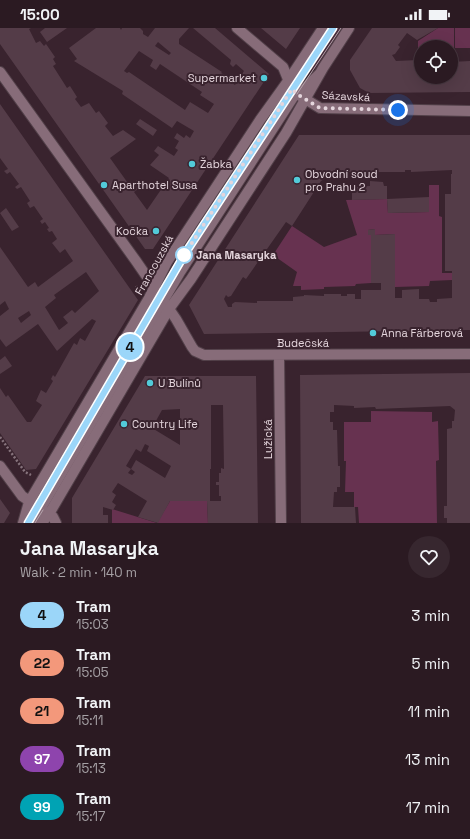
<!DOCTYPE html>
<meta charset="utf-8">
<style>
body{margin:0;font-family:"Space Grotesk",sans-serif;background:#37272f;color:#f1f3f6;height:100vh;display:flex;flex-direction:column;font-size:15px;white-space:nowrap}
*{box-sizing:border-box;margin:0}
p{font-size:13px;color:#a6a1a5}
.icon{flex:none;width:22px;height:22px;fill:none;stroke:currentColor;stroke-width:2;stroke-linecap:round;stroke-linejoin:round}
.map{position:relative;height:495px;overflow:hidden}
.details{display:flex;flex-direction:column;background:#2b1a22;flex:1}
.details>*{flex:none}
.badge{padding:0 8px;border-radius:13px;font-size:14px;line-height:26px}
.fabs{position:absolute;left:414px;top:12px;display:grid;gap:8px}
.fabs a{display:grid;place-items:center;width:44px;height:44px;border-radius:50%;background:#2b1a22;box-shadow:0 4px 16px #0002,0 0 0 1px #473840;font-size:20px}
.you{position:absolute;width:20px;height:20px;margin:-10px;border:3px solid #fff;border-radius:50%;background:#1a73e8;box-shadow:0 0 0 6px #1a73e833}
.map>.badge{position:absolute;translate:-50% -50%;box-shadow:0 0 0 2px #fff}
.round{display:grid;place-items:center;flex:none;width:42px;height:42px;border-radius:21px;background:#37272f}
.summary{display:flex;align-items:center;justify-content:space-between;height:68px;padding:0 20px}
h1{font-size:19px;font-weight:700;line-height:30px}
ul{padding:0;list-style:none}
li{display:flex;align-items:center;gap:12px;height:48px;padding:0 20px}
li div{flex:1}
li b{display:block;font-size:15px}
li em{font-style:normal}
li .badge{min-width:44px;font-weight:700;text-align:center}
.status{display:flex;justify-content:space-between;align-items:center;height:28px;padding:0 20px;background:#2b1a22;direction:ltr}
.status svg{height:11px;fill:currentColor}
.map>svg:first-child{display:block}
</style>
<div class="status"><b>15:00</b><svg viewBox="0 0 49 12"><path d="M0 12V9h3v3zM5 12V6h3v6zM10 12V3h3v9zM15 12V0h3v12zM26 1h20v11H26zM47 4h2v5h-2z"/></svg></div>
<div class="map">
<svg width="470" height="495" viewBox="0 0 470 495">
<rect width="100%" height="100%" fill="#39232e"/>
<path fill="#472b3a" d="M 330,0 L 344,0 L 316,41 L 308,43 Z"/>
<path fill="#673250" d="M 438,0 L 454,0 L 454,20 L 421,19 L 421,21 L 418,21 L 418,13 Z
M 455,0 L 470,0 L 470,20 L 455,20 Z
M 429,157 L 439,157 L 439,188 L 442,189 L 442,245 L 452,245 L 452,252 L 430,253 L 429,258 L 395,259 L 395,206 L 375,207 L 375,201 L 368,202 L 368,207 L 371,207 L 371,255 L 356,256 L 355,258 L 324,259 L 324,261 L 301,262 L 301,258 L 293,258 L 297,244 L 273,227 L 292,198 L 324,219 L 357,207 L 346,172 L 387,171 L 388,185 L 429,184 Z
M 371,383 L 432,384 L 432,394 L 438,393 L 439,432 L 436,433 L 437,495 L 359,495 L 358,479 L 354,479 L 354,464 L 345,464 L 346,433 L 344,433 L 344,394 L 371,394 Z
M 170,473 L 207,473 L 208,495 L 112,495 L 112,481 L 157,495 Z"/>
<path fill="#543c48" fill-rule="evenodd" d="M 0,0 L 31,0 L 29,1 L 36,15 L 40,13 L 44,18 L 46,16 L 55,29 L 53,31 L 56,36 L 53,38 L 67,60 L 70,58 L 77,69 L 75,71 L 81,79 L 89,75 L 96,85 L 99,83 L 108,95 L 105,98 L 113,108 L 123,102 L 136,111 L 110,130 L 130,158 L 137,152 L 141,155 L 136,159 L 138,161 L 134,164 L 147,182 L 169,150 L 150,137 L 159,127 L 154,123 L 158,118 L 174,128 L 178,122 L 175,120 L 179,113 L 174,110 L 177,105 L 184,110 L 186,107 L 190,110 L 194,103 L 177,93 L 172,100 L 122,66 L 123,63 L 74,33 L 77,31 L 69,20 L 96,0 L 120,0 L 121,2 L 122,0 L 140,0 L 143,3 L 143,6 L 148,9 L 155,0 L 189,0 L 179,11 L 179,16 L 222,44 L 221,45 L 225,47 L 223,49 L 235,57 L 244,43 L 236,36 L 233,39 L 230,36 L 231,32 L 193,0 L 215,0 L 269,46 L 153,221 L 145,221 L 0,16 ZM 158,14 L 171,25 L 169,27 L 155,18 ZM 139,23 L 153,32 L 150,38 L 156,42 L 160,36 L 202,64 L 200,67 L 214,76 L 208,85 L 190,74 L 185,82 L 129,44 L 127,45 L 124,43 Z
M 45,0 L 67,0 L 47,14 L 40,4 Z
M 261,0 L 300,0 L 286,21 Z
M 372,0 L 438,0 L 417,12 L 407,5 L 398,17 L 400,19 L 395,26 L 392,27 L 396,33 L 418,32 L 418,34 L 421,34 L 421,49 L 451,49 L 451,34 L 470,33 L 470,64 L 369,65 L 360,60 L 350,42 L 350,32 Z
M 0,76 L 138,272 L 36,441 L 26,442 L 0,405 L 0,360 L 6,369 L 8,367 L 27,394 L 31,394 L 42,377 L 36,373 L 41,362 L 46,365 L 53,353 L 51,351 L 53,347 L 55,349 L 74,315 L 77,317 L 80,310 L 85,313 L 96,293 L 92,291 L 57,323 L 38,296 L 6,319 L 0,311 L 0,288 L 9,281 L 5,273 L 0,277 L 0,219 L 28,259 L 35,254 L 38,259 L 73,233 L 65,221 L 60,225 L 52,215 L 57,211 L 52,203 L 49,204 L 47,201 L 49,200 L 45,194 L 42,196 L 40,193 L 43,191 L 34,178 L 30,180 L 27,175 L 30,173 L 21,159 L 17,161 L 15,159 L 19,156 L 10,144 L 7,146 L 4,143 L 8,141 L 0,130 ZM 86,244 L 99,263 L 75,285 L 72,282 L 63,289 L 68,295 L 59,302 L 45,279 L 56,270 L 54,267 ZM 29,283 L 31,287 L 21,295 L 18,290 Z
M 140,91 L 157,102 L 153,108 L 136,96 Z
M 299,107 L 470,107 L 470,302 L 204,306 L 189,277 ZM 405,142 L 411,142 L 411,144 L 452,142 L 452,146 L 451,146 L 451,166 L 445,166 L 445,243 L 452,243 L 452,270 L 437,271 L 437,274 L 430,274 L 429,271 L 419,271 L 419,261 L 402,262 L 402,270 L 395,270 L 395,206 L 375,207 L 375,201 L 368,202 L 368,207 L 371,207 L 371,255 L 381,255 L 381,262 L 361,262 L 361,271 L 355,271 L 355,266 L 347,266 L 347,268 L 341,268 L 341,266 L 324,266 L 324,268 L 304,267 L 304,268 L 293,269 L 293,273 L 257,273 L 257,275 L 235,274 L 232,276 L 232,279 L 228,279 L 224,271 L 226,267 L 228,269 L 231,268 L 243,249 L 246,251 L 286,194 L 292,198 L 321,153 L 326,150 L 346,150 L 346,144 L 405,144 Z
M 370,153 L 383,154 L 384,158 L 387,158 L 387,171 L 352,172 L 352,159 L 370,158 Z
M 429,169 L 429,184 L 388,185 L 387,171 Z
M 6,180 L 19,199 L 12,203 L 0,185 Z
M 5,328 L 12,338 L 0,346 L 0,332 Z
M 470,345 L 470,495 L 447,495 L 447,490 L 444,490 L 444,478 L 447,478 L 447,401 L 452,400 L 452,393 L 454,393 L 455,382 L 450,378 L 376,381 L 375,379 L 354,380 L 354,378 L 334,377 L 334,384 L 330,384 L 330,394 L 333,394 L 333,402 L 337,402 L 338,438 L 340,438 L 340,459 L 337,459 L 337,464 L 334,464 L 333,479 L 355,479 L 356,495 L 301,495 L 300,347 Z
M 145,348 L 256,348 L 258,495 L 208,495 L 207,473 L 170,473 L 158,495 L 138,489 L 147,473 L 118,455 L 112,464 L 116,467 L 112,474 L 116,477 L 113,482 L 103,479 L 103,487 L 108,487 L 108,495 L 72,495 L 72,470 ZM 211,377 L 223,377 L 224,441 L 221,440 L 221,445 L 219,445 L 219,454 L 216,454 L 216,457 L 219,457 L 219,468 L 221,468 L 221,473 L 210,473 L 210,441 L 211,441 ZM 180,381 L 180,417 L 152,400 L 162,382 ZM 145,416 L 149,418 L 147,423 L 171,438 L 165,450 L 136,432 L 131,441 L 135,444 L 132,447 L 128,445 L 131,441 L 126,438 L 136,421 L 141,424 Z
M 0,471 L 10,485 L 4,495 L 0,495 Z"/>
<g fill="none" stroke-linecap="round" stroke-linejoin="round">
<defs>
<path id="service" d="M 29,495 L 37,479 L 186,224 L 333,0
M 34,495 L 182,244 L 297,66 L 317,46"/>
<path id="minor" d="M 237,0 L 283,39 L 292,61 L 297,66 L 320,80 L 470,83
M 0,44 L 136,233 L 176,291 L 192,319 L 195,323 L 204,327 L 470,326
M 279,327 L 281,495
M 0,438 L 22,468 L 53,489 L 56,495"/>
<path id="tertiary" d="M 23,495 L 29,474 L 149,270 L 167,234 L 260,92 L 288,53 L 323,0
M 42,495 L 49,486 L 169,281 L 191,251 L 286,105 L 323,40 L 349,0"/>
</defs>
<use href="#service" stroke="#524049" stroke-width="9"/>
<use href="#minor" stroke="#524049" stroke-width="12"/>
<use href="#tertiary" stroke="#524049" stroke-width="12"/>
<path stroke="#85727b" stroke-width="2.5" stroke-dasharray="2 2" stroke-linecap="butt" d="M 136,258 L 139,264
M 0,409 L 25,444 L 31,447"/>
<use href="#service" stroke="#876c79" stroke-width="7"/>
<use href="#minor" stroke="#876c79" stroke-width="10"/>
<use href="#tertiary" stroke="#876c79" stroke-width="10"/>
<path stroke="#b4a3ab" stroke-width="1" d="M 297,66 L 341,0
M 28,495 L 37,479
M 35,495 L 43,482"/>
</g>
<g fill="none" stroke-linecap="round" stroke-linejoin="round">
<defs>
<path id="line" d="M 28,495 L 186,224 L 333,0"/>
</defs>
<use href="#line" stroke="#fff" stroke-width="9"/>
<use href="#line" stroke="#9bd6f9" stroke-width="6"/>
<path stroke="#e4d5dc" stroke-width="4" stroke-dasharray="0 7.2" d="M 184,227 L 292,61 L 297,66 L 320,80 L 398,82"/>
</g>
<g fill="#52cbd9" stroke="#39232e" stroke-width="1.5">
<circle cx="264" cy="50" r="4"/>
<circle cx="192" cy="136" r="4"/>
<circle cx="297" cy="152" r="4"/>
<circle cx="104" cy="157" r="4"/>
<circle cx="156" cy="203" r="4"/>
<circle cx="373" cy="305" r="4"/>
<circle cx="150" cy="355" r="4"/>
<circle cx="124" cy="396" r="4"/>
</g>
<circle fill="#fff" stroke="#9bd6f9" stroke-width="2" cx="184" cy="227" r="8"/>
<g text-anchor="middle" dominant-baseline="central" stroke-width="4" stroke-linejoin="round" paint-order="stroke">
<g font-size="11" fill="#e4d5dc" stroke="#39232e" text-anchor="start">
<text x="256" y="50" text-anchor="end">Supermarket</text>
<text x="200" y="136">Žabka</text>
<text x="305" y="146">Obvodní soud<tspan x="305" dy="13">pro Prahu 2</tspan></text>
<text x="112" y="157">Aparthotel Susa</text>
<text x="148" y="203" text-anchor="end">Kočka</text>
<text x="381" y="305">Anna Fӓrberová</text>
<text x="158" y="355">U Bulínů</text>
<text x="132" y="396">Country Life</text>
</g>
<g font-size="11" fill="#e4d5dc" stroke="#39232e">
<text transform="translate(346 68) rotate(3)">Sázavská</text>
<text transform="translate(154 237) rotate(-61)">Francouzská</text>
<text x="303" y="315">Budečská</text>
<text transform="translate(268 411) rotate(-90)">Lužická</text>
</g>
<g font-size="11" font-weight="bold" fill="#e4d5dc" stroke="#39232e" text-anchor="start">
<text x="196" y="227">Jana Masaryka</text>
</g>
</g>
</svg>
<div class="fabs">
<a><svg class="icon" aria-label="locate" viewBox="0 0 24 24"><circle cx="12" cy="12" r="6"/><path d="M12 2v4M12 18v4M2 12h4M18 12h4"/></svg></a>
</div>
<div class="you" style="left:398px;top:82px"></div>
<b class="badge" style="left:130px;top:319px;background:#9bd6f9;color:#111">4</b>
</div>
<section class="details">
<div class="summary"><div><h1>Jana Masaryka</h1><p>Walk · 2 min · 140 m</p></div><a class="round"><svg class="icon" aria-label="heart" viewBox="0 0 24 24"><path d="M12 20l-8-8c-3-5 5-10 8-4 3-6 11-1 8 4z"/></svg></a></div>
<ul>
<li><span class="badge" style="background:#9bd6f9;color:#111">4</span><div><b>Tram</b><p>15:03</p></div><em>3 min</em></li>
<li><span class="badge" style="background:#f3987b;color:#111">22</span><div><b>Tram</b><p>15:05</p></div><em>5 min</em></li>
<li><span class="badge" style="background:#f3987b;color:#111">21</span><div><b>Tram</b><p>15:11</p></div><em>11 min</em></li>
<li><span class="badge" style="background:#8e44ad;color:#fff">97</span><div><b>Tram</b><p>15:13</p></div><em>13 min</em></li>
<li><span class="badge" style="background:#00a3b4;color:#fff">99</span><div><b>Tram</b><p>15:17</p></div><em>17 min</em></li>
</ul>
</section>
